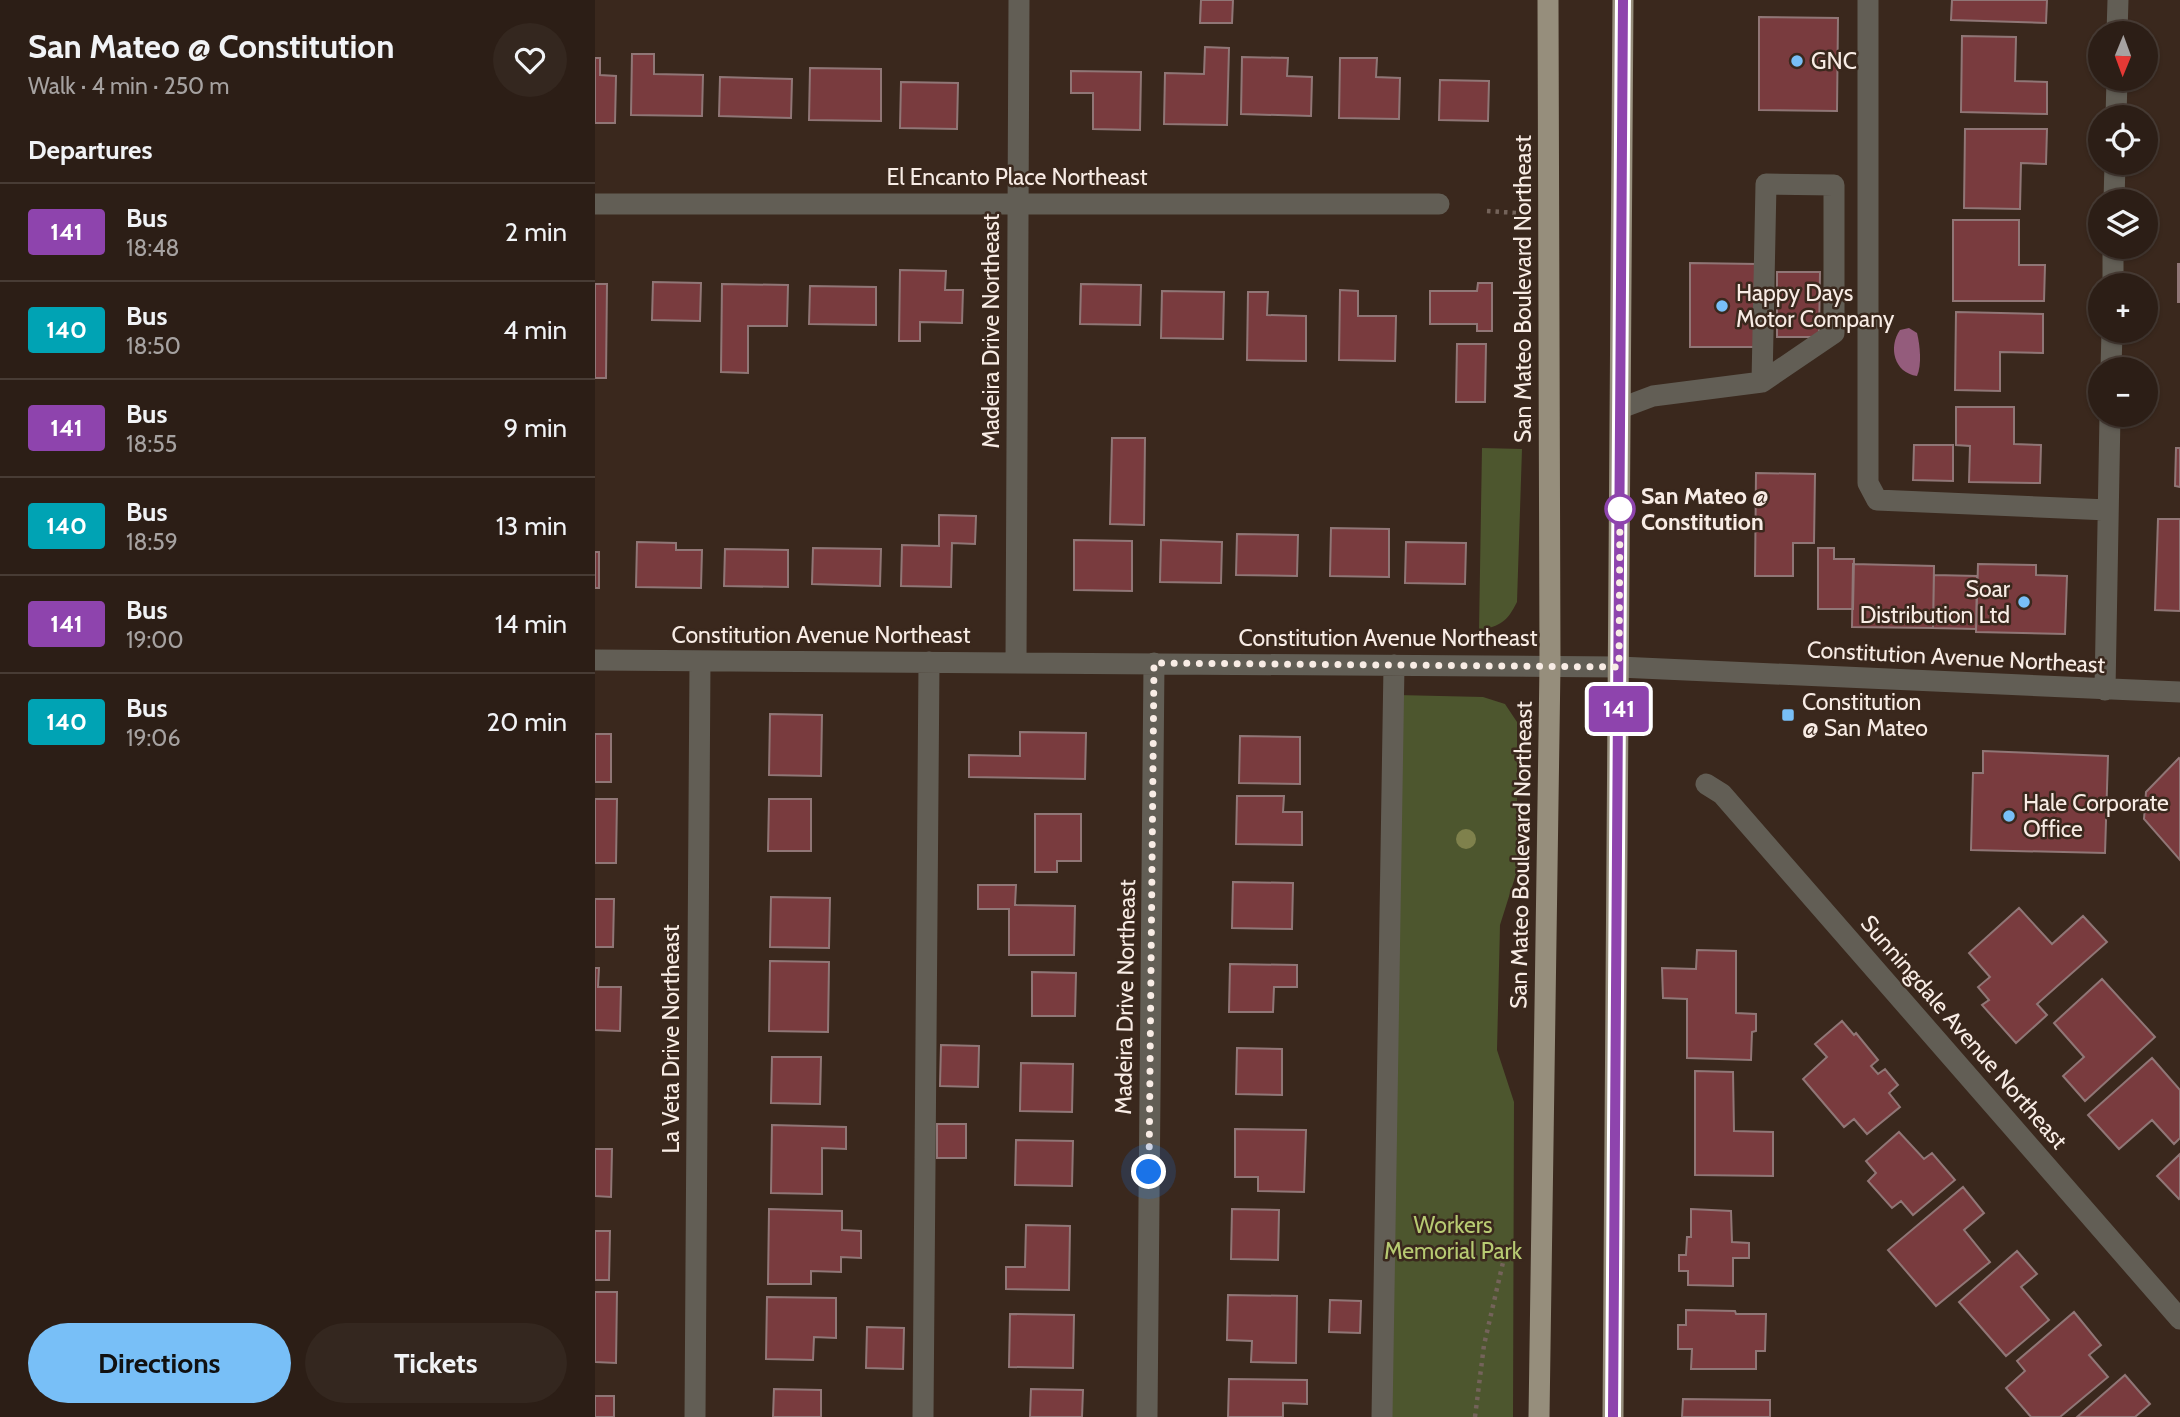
<!DOCTYPE html>
<meta charset="utf-8">
<style>
body{margin:0;font-family:Cabin,sans-serif;background:#34271f;color:#f1f3f6;height:100vh;display:flex;flex-direction:column;font-size:26px;white-space:nowrap}
*{box-sizing:border-box;margin:0}
p{font-size:23px;color:#a6a2a1}
.icon{flex:none;width:38px;height:38px;fill:none;stroke:currentColor;stroke-width:2;stroke-linecap:round;stroke-linejoin:round}
.map{position:relative;flex:1;overflow:hidden}
.side{display:flex;flex-direction:column;background:#2c1e16;width:595px}
.side>*{flex:none}
.badge{padding:0 14px;border-radius:5px;font-size:24px;line-height:46px}
.needle{width:46px;rotate:181deg}
.fabs{position:absolute;left:1493px;top:21px;display:grid;gap:14px}
.fabs a{display:grid;place-items:center;width:70px;height:70px;border-radius:50%;background:#2c1e16;box-shadow:0 2px 5px #0004,0 0 0 2px #483c35;font-size:35px}
.you{position:absolute;width:35px;height:35px;margin:-18px;border:5px solid #fff;border-radius:50%;background:#1a73e8;box-shadow:0 0 0 10px #1a73e833}
.map>.badge{position:absolute;translate:-50% -50%;box-shadow:0 0 0 4px #fff}
h2{padding:0 28px;font-size:26px;line-height:63px}
.round{display:grid;place-items:center;flex:none;width:74px;height:74px;border-radius:37px;background:#34271f}
.headline{display:flex;align-items:center;justify-content:space-between;height:119px;padding:0 28px}
h1{font-size:33px;font-weight:700;line-height:52px}
.button{display:flex;gap:14px;margin-top:auto;padding:14px 28px}
.button a{flex:1;height:80px;border-radius:42px;background:#78bff7;color:#111;font-size:28px;font-weight:700;line-height:80px;text-align:center}
.button a+a{background:#34271f;color:#f1f3f6}
ul{padding:0;list-style:none}
li{display:flex;align-items:center;gap:21px;height:98px;padding:0 28px;border-top:2px solid #483c35}
li div{flex:1}
li b{display:block;font-size:26px}
li em{font-style:normal}
li .badge{min-width:77px;font-weight:700;text-align:center}
main{display:flex;flex:1;min-height:0}
.map>svg:first-child{display:block}
</style>
<main>
<section class="side">
<div class="headline"><div><h1>San Mateo @ Constitution</h1><p>Walk · 4 min · 250 m</p></div><a class="round"><svg class="icon" aria-label="heart" viewBox="0 0 24 24"><path d="M12 20l-8-8c-3-5 5-10 8-4 3-6 11-1 8 4z"/></svg></a></div>
<h2>Departures</h2>
<ul>
<li><span class="badge" style="background:#8e44ad;color:#fff">141</span><div><b>Bus</b><p>18:48</p></div><em>2 min</em></li>
<li><span class="badge" style="background:#00a3b4;color:#fff">140</span><div><b>Bus</b><p>18:50</p></div><em>4 min</em></li>
<li><span class="badge" style="background:#8e44ad;color:#fff">141</span><div><b>Bus</b><p>18:55</p></div><em>9 min</em></li>
<li><span class="badge" style="background:#00a3b4;color:#fff">140</span><div><b>Bus</b><p>18:59</p></div><em>13 min</em></li>
<li><span class="badge" style="background:#8e44ad;color:#fff">141</span><div><b>Bus</b><p>19:00</p></div><em>14 min</em></li>
<li><span class="badge" style="background:#00a3b4;color:#fff">140</span><div><b>Bus</b><p>19:06</p></div><em>20 min</em></li>
</ul>
<div class="button"><a>Directions</a><a>Tickets</a></div>
</section>
<div class="map">
<svg width="1585" height="1417" viewBox="0 0 1585 1417">
<rect width="100%" height="100%" fill="#3a281d"/>
<path fill="#4d562e" d="M 887,448 L 927,449 L 922,602 C 912,622 906,625 884,631 Z
M 802,695 L 888,697 L 910,704 L 922,722 L 922,871 L 905,925 L 902,1050 L 919,1102 L 918,1417 L 796,1417 Z"/>
<path fill="#945c7c" d="M 1314,328 L 1322,333 C 1325,345 1327,365 1322,376 C 1299,373 1293,347 1305,330 Z"/>
<path fill="#793b3e" stroke="#907676" stroke-width="2" d="M 606,0 L 638,0 L 637,23 L 605,23 Z
M 1357,0 L 1452,0 L 1451,23 L 1356,20 Z
M 1164,17 L 1243,18 L 1242,111 L 1164,110 Z
M 1367,36 L 1421,37 L 1420,81 L 1452,82 L 1452,114 L 1366,112 Z
M 610,47 L 634,48 L 632,125 L 569,124 L 570,73 L 609,74 Z
M 37,54 L 59,54 L 59,74 L 108,75 L 107,116 L 36,115 Z
M 647,57 L 693,58 L 692,76 L 717,77 L 716,116 L 646,114 Z
M 0,58 L 5,58 L 5,75 L 21,76 L 20,123 L 0,123 Z
M 745,58 L 782,58 L 781,77 L 805,78 L 804,119 L 744,118 Z
M 215,68 L 286,69 L 286,121 L 214,120 Z
M 476,71 L 546,72 L 545,130 L 498,129 L 498,93 L 476,93 Z
M 125,77 L 197,79 L 196,118 L 124,116 Z
M 845,80 L 894,81 L 893,121 L 844,120 Z
M 306,82 L 363,83 L 362,129 L 305,128 Z
M 1370,129 L 1452,129 L 1451,164 L 1426,163 L 1425,209 L 1369,208 Z
M 1358,220 L 1424,220 L 1424,265 L 1450,265 L 1449,301 L 1358,301 Z
M 1095,263 L 1162,264 L 1162,347 L 1095,347 Z
M 1583,264 L 1585,264 L 1585,302 L 1583,302 Z
M 305,270 L 351,271 L 350,290 L 368,290 L 367,323 L 325,322 L 325,341 L 304,341 Z
M 1182,272 L 1225,272 L 1224,337 L 1182,337 Z
M 58,282 L 106,283 L 105,321 L 57,320 Z
M 883,283 L 897,283 L 897,331 L 882,331 L 882,324 L 835,324 L 835,291 L 882,291 Z
M 0,284 L 12,284 L 11,378 L 0,378 Z
M 127,284 L 193,285 L 192,326 L 153,326 L 153,373 L 126,372 Z
M 486,284 L 546,285 L 545,325 L 485,324 Z
M 215,286 L 281,287 L 281,325 L 214,324 Z
M 745,290 L 763,291 L 763,316 L 801,316 L 800,361 L 744,360 Z
M 567,291 L 629,292 L 628,339 L 566,338 Z
M 653,292 L 673,292 L 672,315 L 711,316 L 711,361 L 652,360 Z
M 1361,312 L 1448,314 L 1448,353 L 1405,352 L 1405,391 L 1360,390 Z
M 862,344 L 891,344 L 890,402 L 861,402 Z
M 1361,407 L 1419,407 L 1419,444 L 1446,445 L 1445,483 L 1374,482 L 1375,446 L 1361,445 Z
M 517,438 L 550,438 L 549,525 L 515,524 Z
M 1319,445 L 1358,445 L 1358,481 L 1318,480 Z
M 1581,448 L 1585,448 L 1585,487 L 1580,486 Z
M 1161,473 L 1220,474 L 1219,543 L 1198,543 L 1198,576 L 1160,576 Z
M 344,515 L 381,516 L 380,544 L 357,543 L 356,587 L 306,586 L 307,545 L 344,546 Z
M 1563,519 L 1585,519 L 1585,611 L 1560,610 Z
M 736,528 L 794,529 L 794,577 L 735,576 Z
M 642,534 L 703,535 L 702,576 L 641,575 Z
M 479,540 L 537,541 L 537,591 L 479,590 Z
M 566,540 L 627,542 L 626,583 L 565,582 Z
M 42,542 L 81,543 L 81,550 L 107,550 L 106,588 L 41,587 Z
M 811,542 L 871,543 L 870,584 L 810,583 Z
M 218,548 L 286,549 L 285,586 L 217,584 Z
M 1223,548 L 1239,548 L 1239,559 L 1259,559 L 1258,609 L 1223,609 Z
M 130,549 L 193,550 L 193,587 L 129,586 Z
M 0,552 L 4,552 L 4,588 L 0,588 Z
M 1258,564 L 1339,566 L 1338,628 L 1257,627 Z
M 1383,564 L 1441,565 L 1441,575 L 1472,576 L 1470,634 L 1381,632 Z
M 1339,575 L 1382,576 L 1381,629 L 1338,628 Z
M 175,714 L 227,715 L 226,776 L 174,775 Z
M 425,732 L 491,733 L 490,779 L 374,777 L 374,755 L 425,756 Z
M 0,734 L 16,734 L 16,782 L 0,782 Z
M 645,736 L 705,737 L 705,784 L 644,783 Z
M 1388,751 L 1513,756 L 1510,853 L 1376,850 L 1378,773 L 1388,773 Z
M 1584,758 L 1585,759 L 1585,860 L 1549,819 L 1551,792 Z
M 642,796 L 689,796 L 688,812 L 707,812 L 707,845 L 641,844 Z
M 0,799 L 22,799 L 21,863 L 0,863 Z
M 174,799 L 216,799 L 216,851 L 173,851 Z
M 440,814 L 486,814 L 486,861 L 462,861 L 462,872 L 440,872 Z
M 638,882 L 698,883 L 697,929 L 637,928 Z
M 383,885 L 421,885 L 420,905 L 480,906 L 479,955 L 414,955 L 414,909 L 383,909 Z
M 176,897 L 235,898 L 234,948 L 175,947 Z
M 0,899 L 19,899 L 18,947 L 0,947 Z
M 1424,908 L 1457,944 L 1488,916 L 1512,942 L 1442,1004 L 1452,1015 L 1421,1043 L 1387,1005 L 1394,1000 L 1383,987 L 1395,977 L 1374,953 Z
M 1102,950 L 1141,951 L 1141,1013 L 1161,1014 L 1161,1031 L 1157,1032 L 1156,1060 L 1092,1058 L 1092,999 L 1068,998 L 1067,968 L 1101,969 Z
M 175,961 L 234,962 L 233,1032 L 174,1031 Z
M 635,964 L 702,965 L 702,987 L 679,987 L 678,1012 L 634,1012 Z
M 0,968 L 4,968 L 3,987 L 26,987 L 25,1031 L 0,1030 Z
M 437,972 L 481,973 L 480,1016 L 437,1016 Z
M 1507,979 L 1560,1037 L 1490,1101 L 1468,1076 L 1489,1057 L 1459,1023 Z
M 1247,1021 L 1259,1035 L 1261,1033 L 1283,1060 L 1276,1066 L 1283,1074 L 1290,1069 L 1303,1085 L 1294,1093 L 1305,1107 L 1272,1134 L 1259,1119 L 1249,1127 L 1208,1079 L 1232,1057 L 1220,1044 Z
M 346,1045 L 384,1046 L 383,1087 L 345,1086 Z
M 642,1048 L 687,1049 L 687,1095 L 641,1094 Z
M 177,1057 L 226,1057 L 225,1104 L 176,1103 Z
M 1557,1058 L 1585,1090 L 1585,1138 L 1579,1144 L 1557,1120 L 1524,1149 L 1493,1115 Z
M 426,1063 L 478,1064 L 477,1112 L 425,1111 Z
M 1100,1071 L 1138,1072 L 1139,1131 L 1178,1132 L 1178,1176 L 1100,1175 Z
M 342,1124 L 371,1124 L 371,1158 L 342,1158 Z
M 177,1125 L 251,1127 L 251,1149 L 227,1148 L 227,1194 L 176,1193 Z
M 640,1129 L 711,1130 L 709,1192 L 663,1191 L 663,1177 L 640,1177 Z
M 1304,1132 L 1329,1159 L 1337,1153 L 1360,1180 L 1318,1215 L 1306,1201 L 1297,1208 L 1273,1181 L 1281,1173 L 1271,1161 Z
M 421,1140 L 478,1141 L 477,1186 L 420,1185 Z
M 0,1149 L 17,1149 L 16,1197 L 0,1196 Z
M 1585,1154 L 1585,1198 L 1584,1199 L 1562,1176 Z
M 1368,1187 L 1389,1213 L 1369,1230 L 1395,1262 L 1341,1306 L 1293,1250 Z
M 174,1209 L 247,1211 L 247,1230 L 266,1231 L 266,1258 L 246,1257 L 246,1272 L 216,1271 L 216,1284 L 173,1284 Z
M 637,1209 L 684,1210 L 683,1260 L 636,1259 Z
M 1096,1209 L 1136,1211 L 1137,1242 L 1154,1243 L 1154,1258 L 1138,1258 L 1138,1286 L 1093,1285 L 1093,1271 L 1084,1271 L 1084,1255 L 1091,1255 L 1092,1237 L 1096,1237 Z
M 431,1225 L 475,1226 L 474,1290 L 411,1289 L 411,1267 L 430,1267 Z
M 0,1231 L 15,1231 L 14,1280 L 0,1280 Z
M 1422,1251 L 1442,1274 L 1426,1287 L 1454,1320 L 1411,1356 L 1364,1302 Z
M 0,1292 L 22,1292 L 21,1363 L 0,1362 Z
M 633,1295 L 702,1296 L 701,1363 L 656,1362 L 657,1341 L 632,1340 Z
M 172,1297 L 241,1298 L 241,1338 L 219,1337 L 218,1360 L 171,1359 Z
M 735,1300 L 766,1301 L 765,1333 L 734,1332 Z
M 1091,1310 L 1140,1311 L 1141,1314 L 1171,1314 L 1170,1351 L 1161,1351 L 1161,1369 L 1096,1369 L 1097,1349 L 1083,1349 L 1083,1325 L 1091,1325 Z
M 1479,1312 L 1506,1345 L 1494,1355 L 1513,1377 L 1465,1417 L 1436,1417 L 1411,1388 L 1430,1371 L 1422,1361 Z
M 415,1314 L 479,1315 L 478,1368 L 414,1367 Z
M 272,1327 L 309,1328 L 308,1369 L 271,1368 Z
M 1530,1375 L 1555,1404 L 1540,1417 L 1482,1417 Z
M 634,1379 L 712,1380 L 712,1404 L 688,1403 L 688,1417 L 633,1417 Z
M 179,1389 L 226,1390 L 226,1417 L 178,1417 Z
M 436,1389 L 488,1390 L 487,1417 L 435,1417 Z
M 0,1396 L 19,1396 L 19,1417 L 0,1417 Z
M 1088,1399 L 1175,1400 L 1175,1417 L 1087,1417 Z"/>
<g fill="none" stroke-linecap="round" stroke-linejoin="round">
<path stroke="#74635a" stroke-width="4.5" stroke-dasharray="3.5 5" stroke-linecap="butt" d="M 892,211 L 922,213 L 920,210
M 880,1417 L 889,1345 L 912,1245"/>
<path stroke="#625e55" stroke-width="21" d="M 1273,0 L 1273,483 L 1282,500 L 1513,510
M 1522,33 L 1523,0
M 1521,117 L 1522,79
M 1519,201 L 1520,163
M 0,204 L 844,204
M 1518,285 L 1518,247
M 1516,369 L 1517,331
M 1026,408 L 1058,396 L 1167,382 L 1171,184 L 1239,185 L 1239,333 L 1167,382
M 0,660 L 1024,667 L 1585,692
M 421,662 L 424,0
M 1510,690 L 1515,415
M 1111,784 L 1127,794 L 1585,1319
M 100,1417 L 105,661
M 328,1417 L 334,662
M 552,1417 L 559,663
M 787,1417 L 799,665"/>
<path stroke="#968e7c" stroke-width="21" d="M 944,1417 L 955,665 L 953,0
M 1018,1417 L 1028,0"/>
</g>
<circle fill="#7f814c" cx="871" cy="839" r="10"/>
<g fill="none" stroke-linecap="round" stroke-linejoin="round">
<defs>
<path id="line" d="M 1018,1417 L 1028,0"/>
</defs>
<use href="#line" stroke="#fff" stroke-width="16"/>
<use href="#line" stroke="#8e44ad" stroke-width="10"/>
<path stroke="#f8ece5" stroke-width="7" stroke-dasharray="0 12.6" d="M 554,1172 L 559,663 L 1024,667 L 1025,509"/>
</g>
<g fill="#78bff7" stroke="#3a281d" stroke-width="2.5">
<circle cx="1202" cy="61" r="7"/>
<circle cx="1127" cy="306" r="7"/>
<circle cx="1429" cy="602" r="7"/>
<rect x="1186" y="708" width="14" height="14" rx="3.5"/>
<circle cx="1414" cy="816" r="7"/>
</g>
<circle fill="#fff" stroke="#8e44ad" stroke-width="3.5" cx="1025" cy="509" r="14"/>
<g text-anchor="middle" dominant-baseline="central" stroke-width="5" stroke-linejoin="round" paint-order="stroke">
<g font-size="23" fill="#f8ece5" stroke="#3a281d" text-anchor="start">
<text x="1216" y="61">GNC</text>
<text x="1141" y="293">Happy Days<tspan x="1141" dy="26">Motor Company</tspan></text>
<text x="1415" y="589" text-anchor="end">Soar<tspan x="1415" dy="26">Distribution Ltd</tspan></text>
<text x="1207" y="702">Constitution<tspan x="1207" dy="26">@ San Mateo</tspan></text>
<text x="1428" y="803">Hale Corporate<tspan x="1428" dy="26">Office</tspan></text>
</g>
<g font-size="23" fill="#f8ece5" stroke="#3a281d">
<text x="422" y="177">El Encanto Place Northeast</text>
<text transform="translate(928 289) rotate(-90)">San Mateo Boulevard Northeast</text>
<text transform="translate(396 331) rotate(-90)">Madeira Drive Northeast</text>
<text x="226" y="635">Constitution Avenue Northeast</text>
<text x="793" y="638">Constitution Avenue Northeast</text>
<text transform="translate(1361 657) rotate(3)">Constitution Avenue Northeast</text>
<text transform="translate(926 855) rotate(-89)">San Mateo Boulevard Northeast</text>
<text transform="translate(530 997) rotate(-89)">Madeira Drive Northeast</text>
<text transform="translate(1369 1032) rotate(49)">Sunningdale Avenue Northeast</text>
<text transform="translate(76 1039) rotate(-90)">La Veta Drive Northeast</text>
</g>
<g font-size="23" font-weight="bold" fill="#f8ece5" stroke="#3a281d" text-anchor="start">
<text x="1046" y="496">San Mateo @<tspan x="1046" dy="26">Constitution</tspan></text>
</g>
<g font-size="23" fill="#b7ca72" stroke="#3a281d">
<text x="858" y="1225">Workers<tspan x="858" dy="26">Memorial Park</tspan></text>
</g>
</g>
</svg>
<div class="fabs">
<a><svg class="needle" viewBox="-14 -14 28 28"><path d="M0-13l5 13h-10z" fill="#e53935"/><path d="M0 13l5-13h-10z" fill="#a6a2a1"/></svg></a>
<a><svg class="icon" aria-label="locate" viewBox="0 0 24 24"><circle cx="12" cy="12" r="6"/><path d="M12 2v4M12 18v4M2 12h4M18 12h4"/></svg></a>
<a><svg class="icon" aria-label="layers" viewBox="0 0 24 24"><path d="M12 4l9 5-9 5-9-5zM3 14l9 5 9-5"/></svg></a>
<a>+</a>
<a>−</a>
</div>
<div class="you" style="left:554px;top:1172px"></div>
<b class="badge" style="left:1024px;top:709px;background:#8e44ad;color:#fff">141</b>
</div>
</main>
